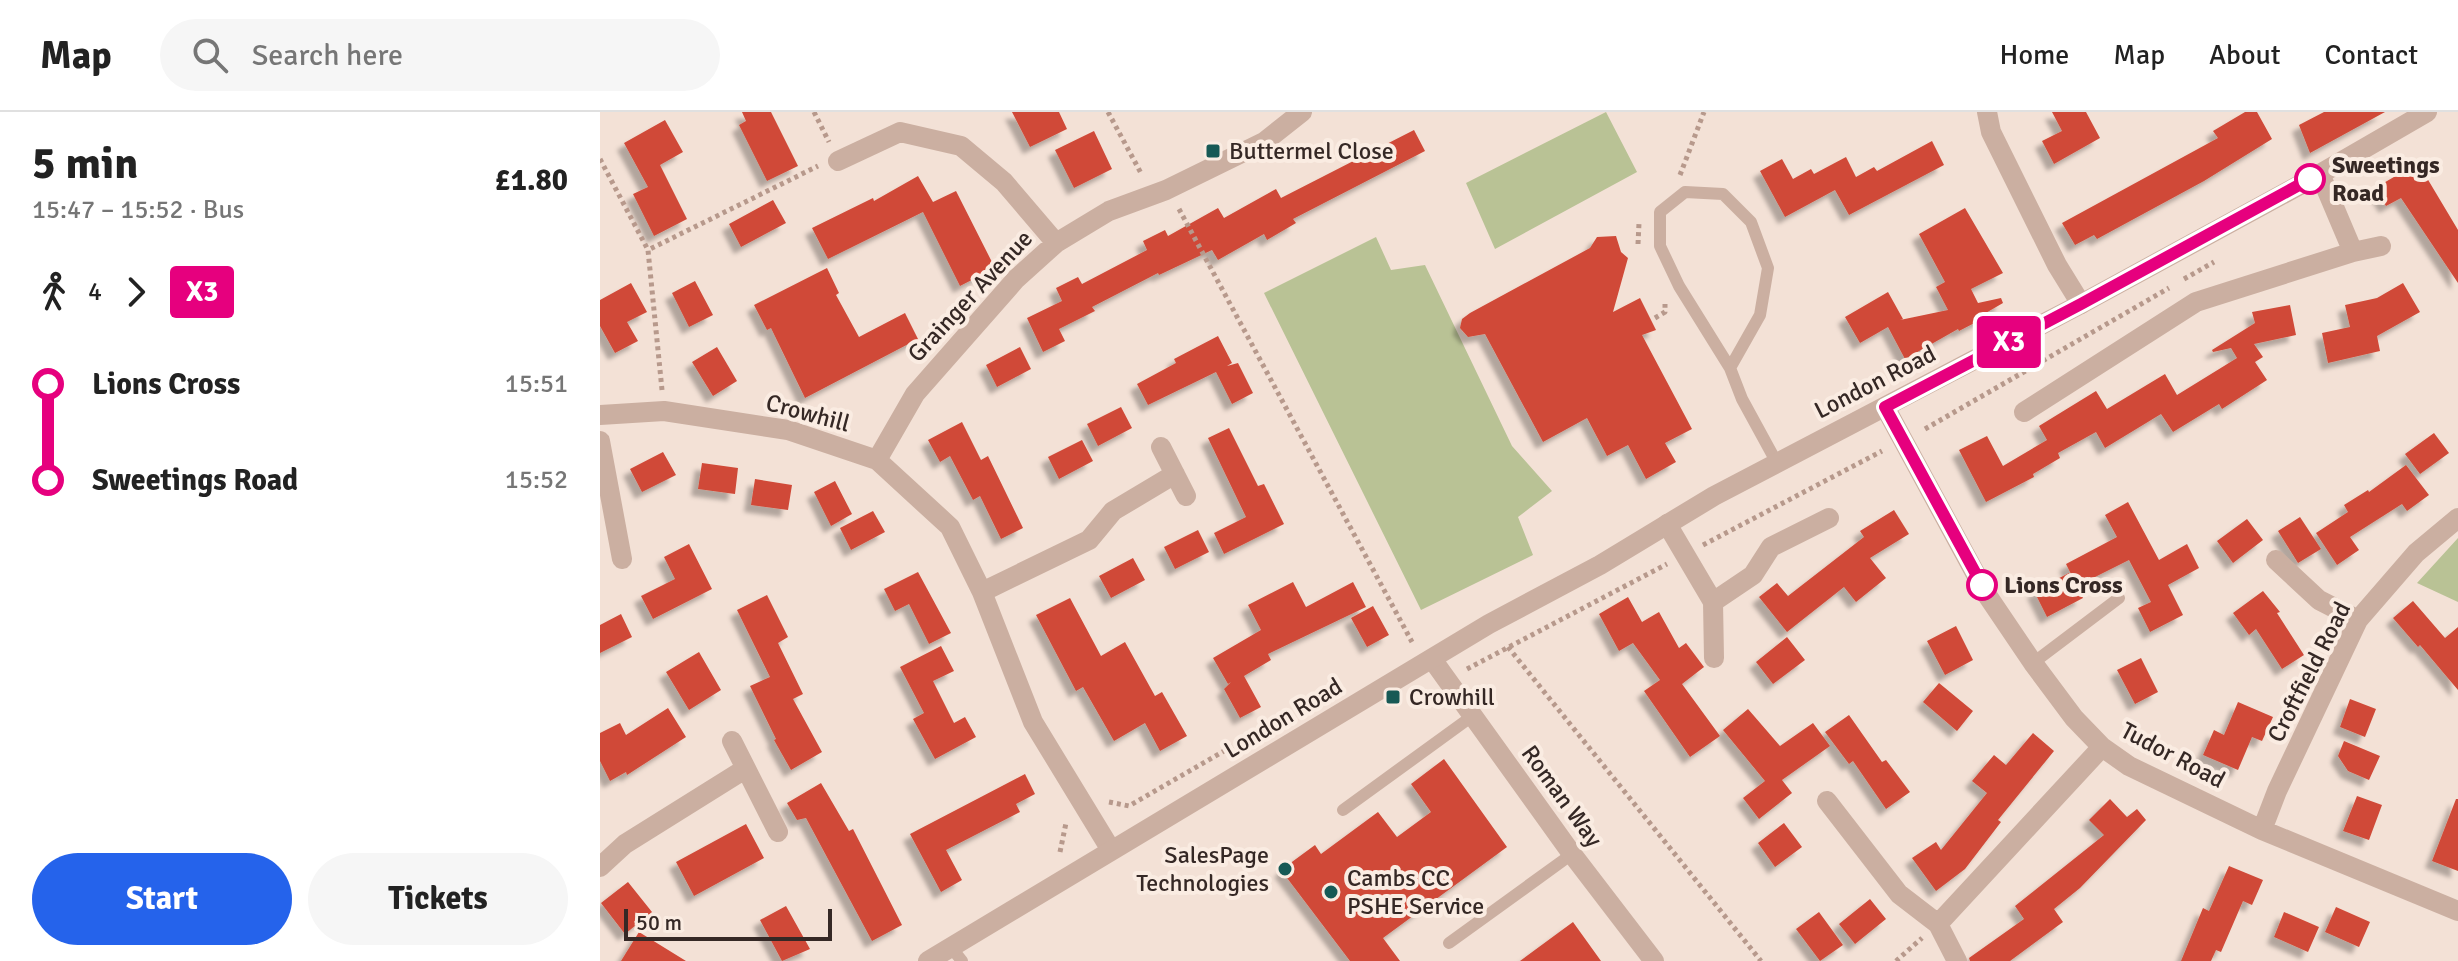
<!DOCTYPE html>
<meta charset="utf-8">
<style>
body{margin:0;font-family:Signika,sans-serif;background:#f6f6f6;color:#222;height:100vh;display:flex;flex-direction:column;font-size:30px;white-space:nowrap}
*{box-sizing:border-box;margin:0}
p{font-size:26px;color:#767676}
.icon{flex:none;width:44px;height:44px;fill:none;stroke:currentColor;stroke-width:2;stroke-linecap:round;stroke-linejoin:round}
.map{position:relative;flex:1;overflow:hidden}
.details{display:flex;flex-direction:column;background:#fff;width:600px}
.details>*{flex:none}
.badge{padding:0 16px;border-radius:6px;font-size:28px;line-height:52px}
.scale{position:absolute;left:24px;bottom:20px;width:208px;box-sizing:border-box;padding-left:8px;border:4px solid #352825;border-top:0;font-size:22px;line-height:28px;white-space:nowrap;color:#352825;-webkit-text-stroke:6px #faece2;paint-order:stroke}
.map>.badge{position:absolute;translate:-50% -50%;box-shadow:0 0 0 4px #fff}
.legs{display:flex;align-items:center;gap:12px;height:88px;padding:0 32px;font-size:26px}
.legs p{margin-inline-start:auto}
.overview{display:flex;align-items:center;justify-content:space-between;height:136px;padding:0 32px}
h1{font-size:44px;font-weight:800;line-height:60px}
.cta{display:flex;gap:16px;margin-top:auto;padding:16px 32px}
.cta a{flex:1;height:92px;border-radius:48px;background:#2563eb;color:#fff;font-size:32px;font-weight:800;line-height:92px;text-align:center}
.cta a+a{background:#f6f6f6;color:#222}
ul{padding:0 32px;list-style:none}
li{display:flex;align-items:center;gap:28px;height:96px;font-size:30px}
li i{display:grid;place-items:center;width:12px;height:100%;margin:0 10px;background:currentColor}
li i::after{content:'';width:20px;height:20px;margin:-10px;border:6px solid;border-radius:50%;background:#fff}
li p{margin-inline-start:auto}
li:first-child i{background:linear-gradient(#0000 50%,currentColor 0)}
li:last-child i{background:linear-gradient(currentColor 50%,#0000 0)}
header{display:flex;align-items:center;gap:48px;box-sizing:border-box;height:112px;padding:0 40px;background:#fff;border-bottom:2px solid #e0e0e0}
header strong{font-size:38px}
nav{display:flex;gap:44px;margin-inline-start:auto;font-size:28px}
.search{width:560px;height:72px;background:#f6f6f6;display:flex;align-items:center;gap:20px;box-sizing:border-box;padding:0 28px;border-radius:44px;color:#767676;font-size:30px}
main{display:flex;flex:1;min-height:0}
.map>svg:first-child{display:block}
</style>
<header>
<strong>Map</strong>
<div class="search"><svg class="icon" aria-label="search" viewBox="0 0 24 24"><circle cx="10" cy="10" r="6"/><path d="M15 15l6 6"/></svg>Search here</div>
<nav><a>Home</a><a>Map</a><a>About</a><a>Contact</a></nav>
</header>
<main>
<section class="details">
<div class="overview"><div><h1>5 min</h1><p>15:47 – 15:52 · Bus</p></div><b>£1.80</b></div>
<div class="legs"><svg class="icon" aria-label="walk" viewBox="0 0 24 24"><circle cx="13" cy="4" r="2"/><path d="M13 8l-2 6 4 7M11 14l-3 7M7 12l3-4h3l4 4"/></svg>4<svg class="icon" aria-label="forward" viewBox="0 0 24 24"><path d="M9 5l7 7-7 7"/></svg><b class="badge" style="background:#e6007e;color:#fff">X3</b></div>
<ul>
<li><i style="color:#e6007e"></i><b>Lions Cross</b><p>15:51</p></li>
<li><i style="color:#e6007e"></i><b>Sweetings Road</b><p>15:52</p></li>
</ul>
<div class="cta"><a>Start</a><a>Tickets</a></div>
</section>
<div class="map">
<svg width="1858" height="849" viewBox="0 0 1858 849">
<defs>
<filter id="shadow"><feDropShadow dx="-7" dy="7" stdDeviation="2" flood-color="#0004"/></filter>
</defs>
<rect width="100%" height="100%" fill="#f3e1d6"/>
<path fill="#b9c295" d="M 1006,0 L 1037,60 L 895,137 L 866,71 Z
M 776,125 L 791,158 L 825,153 L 912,334 L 952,379 L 918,405 L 933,443 L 821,498 L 664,181 Z
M 1858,426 L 1858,490 L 1817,471 Z"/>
<path fill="#d04937" filter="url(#shadow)" d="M 142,0 L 171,0 L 198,54 L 167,69 L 139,13 L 146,9 Z
M 412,0 L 459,0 L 467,17 L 430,35 Z
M 1452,0 L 1486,0 L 1500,26 L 1454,52 L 1442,29 L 1462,19 Z
M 1645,0 L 1657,0 L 1672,27 L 1604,69 L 1497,127 L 1494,123 L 1475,133 L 1462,111 L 1618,26 L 1613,19 Z
M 1724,0 L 1785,0 L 1710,41 L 1699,13 Z
M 65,8 L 83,40 L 60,53 L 87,107 L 54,124 L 33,82 L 48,75 L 24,31 Z
M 814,18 L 825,39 L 693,107 L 696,111 L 667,128 L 664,122 L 618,148 L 612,138 L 559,163 L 558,161 L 492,195 L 495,199 L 459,217 L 465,229 L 443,240 L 427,206 L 462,189 L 456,176 L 478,165 L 482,172 L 547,138 L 543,129 L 565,118 L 568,124 L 618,96 L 624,106 L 676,77 L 681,86 Z
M 494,19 L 512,57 L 474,76 L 455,38 Z
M 1332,29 L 1344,53 L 1249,103 L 1235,78 L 1185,105 L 1160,59 L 1182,47 L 1193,67 L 1211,57 L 1214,62 L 1246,45 L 1256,65 L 1274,55 L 1277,59 Z
M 1818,51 L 1858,118 L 1858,171 L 1801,86 L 1786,94 L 1775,76 Z
M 318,64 L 333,90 L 356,79 L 395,156 L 360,174 L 323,100 L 228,147 L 212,116 L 273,86 L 274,89 Z
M 173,88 L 186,111 L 141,135 L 129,112 Z
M 1365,96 L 1403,161 L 1371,177 L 1378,191 L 1401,186 L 1403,191 L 1384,202 L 1386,205 L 1359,219 L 1358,217 L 1305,247 L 1288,215 L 1260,231 L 1245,205 L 1288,180 L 1303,207 L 1300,208 L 1348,198 L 1336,175 L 1345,170 L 1319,122 Z
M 1016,124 L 1021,140 L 1028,146 L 1013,200 L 1040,186 L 1056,218 L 1042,223 L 1092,317 L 1065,331 L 1076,350 L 1046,367 L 1028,333 L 1007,344 L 987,306 L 943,330 L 885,222 L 868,225 L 860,216 L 862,207 L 870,201 L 990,136 L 997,125 Z
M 227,156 L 239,181 L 236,183 L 259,225 L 305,201 L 318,227 L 205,286 L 171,216 L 167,218 L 154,193 Z
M 95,169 L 113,203 L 89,215 L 72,181 Z
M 31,171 L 47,200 L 27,210 L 38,229 L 15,241 L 0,214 L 0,188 Z
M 1803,171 L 1820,200 L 1777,224 L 1780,239 L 1728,251 L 1722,221 L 1750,215 L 1745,193 L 1777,186 Z
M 1690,193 L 1696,223 L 1654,232 L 1663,245 L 1655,250 L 1667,268 L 1622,297 L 1619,292 L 1573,320 L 1561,302 L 1505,336 L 1496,320 L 1458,341 L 1460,346 L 1433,362 L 1434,365 L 1386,390 L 1359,338 L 1387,324 L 1403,354 L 1447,328 L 1439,314 L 1496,279 L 1507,297 L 1565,262 L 1577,283 L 1637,246 L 1631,236 L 1613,240 L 1612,238 L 1655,211 L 1652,200 Z
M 618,224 L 632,251 L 627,254 L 638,251 L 653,281 L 632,292 L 616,260 L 548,293 L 537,272 L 576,251 L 574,247 Z
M 117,235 L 137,269 L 113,284 L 92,250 Z
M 420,235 L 431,257 L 397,275 L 386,253 Z
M 521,295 L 532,316 L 498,334 L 487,312 Z
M 362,310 L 381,348 L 388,344 L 423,416 L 401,427 L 380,384 L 373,388 L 350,344 L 340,350 L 328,328 Z
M 629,316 L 658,374 L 664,372 L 684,412 L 624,442 L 614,421 L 646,405 L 608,326 Z
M 1834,321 L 1849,341 L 1820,362 L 1805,342 Z
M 482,328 L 493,349 L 459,367 L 448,345 Z
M 63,340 L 76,363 L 42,380 L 30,357 Z
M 102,351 L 138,356 L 135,382 L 98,377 Z
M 1806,353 L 1829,383 L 1807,399 L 1802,392 L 1750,425 L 1759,438 L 1737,453 L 1716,421 L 1748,400 L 1744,393 L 1768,378 L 1769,380 Z
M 155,367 L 192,373 L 188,398 L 151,393 Z
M 235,369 L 252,402 L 231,414 L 214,380 Z
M 1528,390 L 1559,448 L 1587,432 L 1599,456 L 1568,473 L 1583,503 L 1550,520 L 1538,496 L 1551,490 L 1529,448 L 1477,474 L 1466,452 L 1517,425 L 1505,403 Z
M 1294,398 L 1309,422 L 1270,446 L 1286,466 L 1256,490 L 1244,475 L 1187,520 L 1159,485 L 1177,471 L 1188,484 L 1264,425 L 1260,419 Z
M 273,399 L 285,420 L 251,438 L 240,416 Z
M 1700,405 L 1721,437 L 1698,451 L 1678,419 Z
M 1647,407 L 1663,428 L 1633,451 L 1617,429 Z
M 598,418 L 609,440 L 575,457 L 564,435 Z
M 89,432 L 112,477 L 53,507 L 41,484 L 75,467 L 64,445 Z
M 533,446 L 545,468 L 511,486 L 499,464 Z
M 318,460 L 351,521 L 329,532 L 309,492 L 295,499 L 284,477 Z
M 1469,461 L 1483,486 L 1447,505 L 1434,479 Z
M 693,470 L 706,495 L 753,470 L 766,495 L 668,542 L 671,548 L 644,564 L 661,595 L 640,606 L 624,577 L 631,570 L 628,572 L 613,546 L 661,518 L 648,493 Z
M 1663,479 L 1680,500 L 1677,501 L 1704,543 L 1682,557 L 1656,517 L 1649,523 L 1633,501 Z
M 167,483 L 188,525 L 178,531 L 203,582 L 193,587 L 222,640 L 191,658 L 174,628 L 176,627 L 150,574 L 170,565 L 137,498 Z
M 1028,485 L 1042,510 L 1059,500 L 1079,536 L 1086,531 L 1104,555 L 1082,572 L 1120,624 L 1090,645 L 1044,579 L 1060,568 L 1033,531 L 1019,539 L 999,502 Z
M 470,486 L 501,544 L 525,530 L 555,584 L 562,580 L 587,624 L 560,639 L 545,611 L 514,629 L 483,575 L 476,579 L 436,503 Z
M 1813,489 L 1845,526 L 1858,515 L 1858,578 L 1820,533 L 1818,535 L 1793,506 Z
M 773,494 L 789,523 L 767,535 L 751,506 Z
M 21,502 L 32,525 L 0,541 L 0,513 Z
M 1356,514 L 1373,548 L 1345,563 L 1327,529 Z
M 1187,525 L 1205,548 L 1173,572 L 1156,550 Z
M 341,534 L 354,559 L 333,569 L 354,611 L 365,605 L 376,625 L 335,647 L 313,607 L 324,601 L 300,555 Z
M 99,540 L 121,578 L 89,598 L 66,560 Z
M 1541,546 L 1558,580 L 1535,592 L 1517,558 Z
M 1339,571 L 1373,599 L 1357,619 L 1323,590 Z
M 1750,587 L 1776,597 L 1765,625 L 1740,615 Z
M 1638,590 L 1673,605 L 1662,629 L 1652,625 L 1638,658 L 1603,643 L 1614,618 L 1624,623 Z
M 68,596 L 86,625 L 27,663 L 26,660 L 10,669 L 0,649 L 0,621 L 20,611 L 26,623 Z
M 1148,597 L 1180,634 L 1213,611 L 1230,634 L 1182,668 L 1192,681 L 1159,707 L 1143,686 L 1165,669 L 1123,618 Z
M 1249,603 L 1282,650 L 1286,648 L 1310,680 L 1286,697 L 1253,649 L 1249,652 L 1225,620 Z
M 1433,621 L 1454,639 L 1398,708 L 1401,710 L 1365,757 L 1336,779 L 1312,746 L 1336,730 L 1341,738 L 1387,681 L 1372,669 L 1394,643 L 1406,653 Z
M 1744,629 L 1780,644 L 1769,668 L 1748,659 L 1738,644 Z
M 844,647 L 907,735 L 783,826 L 800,849 L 750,849 L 681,758 L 715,733 L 721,742 L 778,700 L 797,725 L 831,700 L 811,672 Z
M 425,662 L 435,682 L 416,692 L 420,700 L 346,738 L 362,768 L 341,780 L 310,722 Z
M 221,671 L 249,719 L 253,717 L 302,813 L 272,829 L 206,706 L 197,708 L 187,691 Z
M 1757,684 L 1782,693 L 1769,728 L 1743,719 Z
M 1510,687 L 1527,705 L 1537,697 L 1546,708 L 1480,776 L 1454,797 L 1463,810 L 1410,849 L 1370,849 L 1369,846 L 1424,807 L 1415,794 L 1504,723 L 1489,708 Z
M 1856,687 L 1858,687 L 1858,759 L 1832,749 Z
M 1184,711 L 1202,735 L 1175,755 L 1158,731 Z
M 146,712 L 164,746 L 94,784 L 76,750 Z
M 1629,754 L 1663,768 L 1652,793 L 1643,789 L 1621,840 L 1616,838 L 1611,849 L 1581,849 L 1603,796 L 1609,799 Z
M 28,770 L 52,800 L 25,822 L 1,791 Z
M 1270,787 L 1286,807 L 1255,832 L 1239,812 Z
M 186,794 L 210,837 L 182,849 L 160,808 Z
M 1736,795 L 1770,810 L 1759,835 L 1725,820 Z
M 1219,800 L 1243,833 L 1220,849 L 1196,817 Z
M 1684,800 L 1719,815 L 1708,840 L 1674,825 Z
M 973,810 L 1001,849 L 920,849 Z
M 39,820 L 86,849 L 21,849 Z"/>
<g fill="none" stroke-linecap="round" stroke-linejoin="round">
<path stroke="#b7998c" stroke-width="5" stroke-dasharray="4 4" stroke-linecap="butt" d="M 214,0 L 229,30
M 508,0 L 542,63
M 0,47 L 48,138
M 1080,63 L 1104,0
M 579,97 L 812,530
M 1038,132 L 1039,111
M 1584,167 L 1614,150
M 1055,206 L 1065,200 L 1065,192
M 62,278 L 48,138 L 218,54
M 1325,317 L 1569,176
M 1103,433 L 1282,339
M 908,535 L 1161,849
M 867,557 L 1067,452
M 509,690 L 529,694 L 686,603
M 460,740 L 466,711
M 1296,849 L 1322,826"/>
<path stroke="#cbafa1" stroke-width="12" d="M 1130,256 L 1160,203 L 1168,156 L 1151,110 L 1123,82 L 1085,80 L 1060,100 L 1060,134 L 1079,174 L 1130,256 L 1142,287 L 1177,351
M 1433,551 L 1519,486
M 743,698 L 871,605
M 849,831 L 972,742
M 350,834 L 362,849"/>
<path stroke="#cbafa1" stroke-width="20" d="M 1387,0 L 1391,20 L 1457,153 L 1481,192
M 238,49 L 300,20 L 361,34 L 404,70 L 456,131
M 1720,62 L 1753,140
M 1285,295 L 1387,483 L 1433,551 L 1474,606 L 1502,635 L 1529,654 L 1662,718 L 1858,799
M 1424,300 L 1596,190 L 1753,140 L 1781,134
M 0,303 L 64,299 L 188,318 L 277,348 L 350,415 L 382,480 L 433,610 L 511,738
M 0,329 L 22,447
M 561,335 L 586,384
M 277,348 L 315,282 L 416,167 L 456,131 L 509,99 L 566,78 L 664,30 L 702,0
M 1067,412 L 1113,490 L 1114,546
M 1676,448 L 1719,488 L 1758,508
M 382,480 L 489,428 L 513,399 L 575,362
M 1113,490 L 1153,463 L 1171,435 L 1229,406
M 832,547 L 972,742 L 1054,849
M 132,629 L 178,720
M 1227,689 L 1299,782 L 1338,812 L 1357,849
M 1662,718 L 1677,679 L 1758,508 L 1816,441 L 1858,406
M 0,755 L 25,732 L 145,657
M 1338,812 L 1502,635"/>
<path stroke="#cbafa1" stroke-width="20" d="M 328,849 L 889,512 L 1000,453 L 1114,384 L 1481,192 L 1720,62 L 1827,0"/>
</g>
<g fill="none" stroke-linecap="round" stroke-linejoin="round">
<defs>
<path id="line-1" d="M 1382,473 L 1285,295 L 1481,192 L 1710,67"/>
</defs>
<use href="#line-1" stroke="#fff" stroke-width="18"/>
<use href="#line-1" stroke="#e6007e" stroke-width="12"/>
</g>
<g fill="#175955" stroke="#faece2" stroke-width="3">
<rect x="605" y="31" width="16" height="16" rx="4"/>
<rect x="785" y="577" width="16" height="16" rx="4"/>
<circle cx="685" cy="757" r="8"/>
<circle cx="731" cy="780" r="8"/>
</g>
<g fill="#fff" stroke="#e6007e" stroke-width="4">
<circle cx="1710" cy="67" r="14"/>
<circle cx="1382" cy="473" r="14"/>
</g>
<g text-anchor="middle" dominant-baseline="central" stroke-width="8" stroke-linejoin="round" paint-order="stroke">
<g font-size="24" fill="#352825" stroke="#faece2" text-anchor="start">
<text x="629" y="39">Buttermel Close</text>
<text x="809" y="585">Crowhill</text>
<text x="669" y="743" text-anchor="end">SalesPage<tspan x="669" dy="28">Technologies</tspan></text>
<text x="747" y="766">Cambs CC<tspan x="747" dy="28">PSHE Service</tspan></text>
</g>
<g font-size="24" font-weight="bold" fill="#352825" stroke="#faece2" text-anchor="start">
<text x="1732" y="53">Sweetings<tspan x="1732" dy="28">Road</tspan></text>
<text x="1404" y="473">Lions Cross</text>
</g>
<g font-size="24" fill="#352825" stroke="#faece2">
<text transform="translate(370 184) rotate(-47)">Grainger Avenue</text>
<text transform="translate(1275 270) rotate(-27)">London Road</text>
<text transform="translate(208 301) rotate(15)">Crowhill</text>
<text transform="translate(1709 560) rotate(-63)">Croftfield Road</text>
<text transform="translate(683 606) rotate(-31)">London Road</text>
<text transform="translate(1573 643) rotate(28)">Tudor Road</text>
<text transform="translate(962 684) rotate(54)">Roman Way</text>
</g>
</g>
</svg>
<div class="scale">50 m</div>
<b class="badge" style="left:1409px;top:230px;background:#e6007e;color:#fff">X3</b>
</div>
</main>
